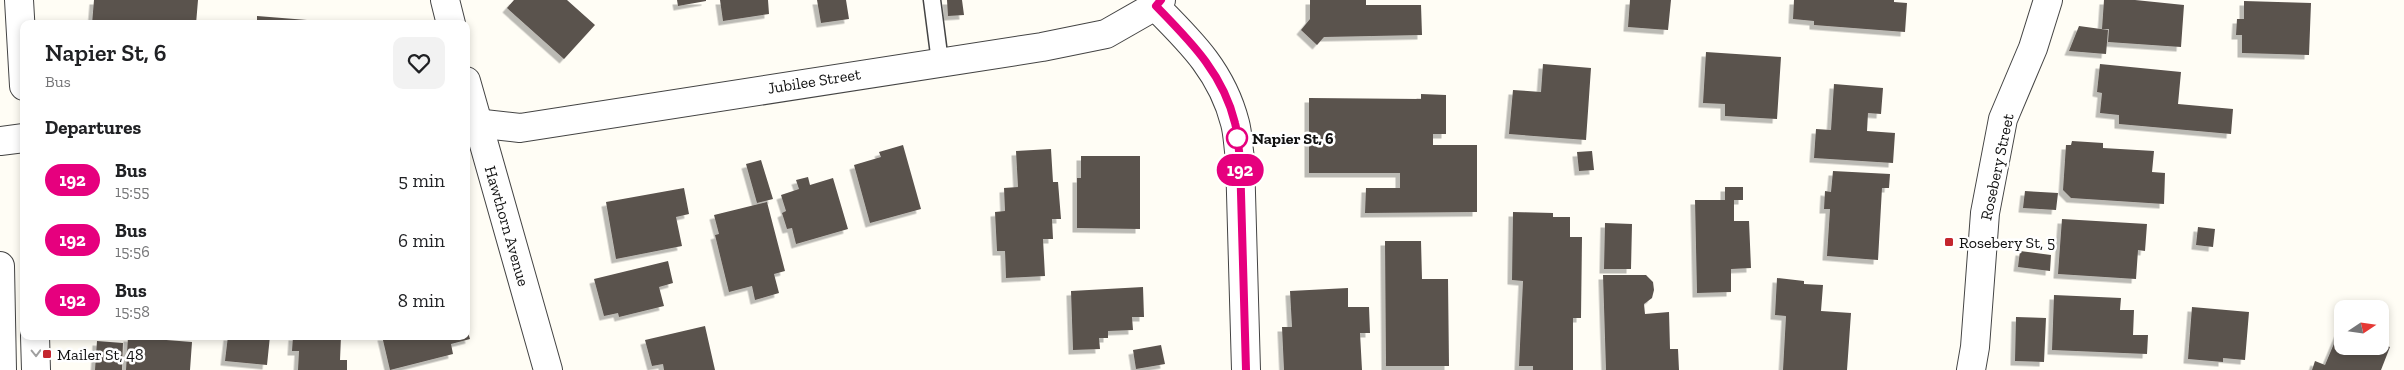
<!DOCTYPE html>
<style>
body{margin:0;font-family:"Zilla Slab",serif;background:#f2f2f2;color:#202124;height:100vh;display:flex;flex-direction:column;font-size:19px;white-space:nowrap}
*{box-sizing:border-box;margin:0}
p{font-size:16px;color:#757577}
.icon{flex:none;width:28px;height:28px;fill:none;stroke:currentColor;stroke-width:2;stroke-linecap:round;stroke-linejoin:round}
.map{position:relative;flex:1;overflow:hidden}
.drawer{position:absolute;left:20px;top:20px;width:450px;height:320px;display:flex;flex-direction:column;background:#fff;border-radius:10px;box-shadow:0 2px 8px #0003}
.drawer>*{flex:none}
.badge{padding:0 10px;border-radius:16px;font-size:18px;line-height:32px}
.needle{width:32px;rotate:77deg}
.buttons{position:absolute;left:2334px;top:300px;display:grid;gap:10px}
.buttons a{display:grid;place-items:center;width:55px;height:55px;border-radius:10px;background:#fff;box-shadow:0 2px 8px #0003;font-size:25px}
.map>.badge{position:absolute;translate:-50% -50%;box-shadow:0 0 0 2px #fff}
h2{padding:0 25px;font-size:19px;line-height:45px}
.round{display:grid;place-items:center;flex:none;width:52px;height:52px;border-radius:10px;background:#f2f2f2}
.head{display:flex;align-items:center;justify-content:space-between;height:85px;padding:0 25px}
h1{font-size:24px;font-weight:600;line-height:38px}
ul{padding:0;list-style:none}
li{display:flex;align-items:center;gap:15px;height:60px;padding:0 25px}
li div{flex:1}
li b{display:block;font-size:19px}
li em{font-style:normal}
li .badge{min-width:55px;font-weight:700;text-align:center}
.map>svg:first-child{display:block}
</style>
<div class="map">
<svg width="2404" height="370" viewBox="0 0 2404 370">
<defs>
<filter id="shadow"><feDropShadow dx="-4.5" dy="4.5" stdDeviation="0" flood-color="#0004"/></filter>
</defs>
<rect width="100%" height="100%" fill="#fffdf5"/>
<path fill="#5a524d" filter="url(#shadow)" d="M 94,0 L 198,0 L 196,24 L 92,24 Z
M 514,0 L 567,0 L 595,25 L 564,59 L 507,8 Z
M 677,0 L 706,0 L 706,1 L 678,6 Z
M 720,0 L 768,0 L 769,14 L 723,21 Z
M 817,0 L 846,0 L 849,19 L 821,23 Z
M 947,0 L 962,0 L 964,15 L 948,16 Z
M 1310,0 L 1366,0 L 1366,5 L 1421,5 L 1422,35 L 1324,37 L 1317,45 L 1301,30 L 1310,19 Z
M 1630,0 L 1671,0 L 1668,30 L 1628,27 Z
M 1794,0 L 1894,0 L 1894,2 L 1907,3 L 1905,32 L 1814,25 L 1814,21 L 1793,19 Z
M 2104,0 L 2135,0 L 2184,5 L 2181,47 L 2108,42 L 2109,29 L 2102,29 Z
M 2244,1 L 2311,3 L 2309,55 L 2242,53 L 2242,35 L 2236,35 L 2237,19 L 2244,19 Z
M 257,16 L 332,22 L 332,24 L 257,24 Z
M 2079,26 L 2108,30 L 2106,54 L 2069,51 Z
M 1706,52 L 1781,57 L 1777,119 L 1725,116 L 1725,104 L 1703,103 Z
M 1543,64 L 1591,68 L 1586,140 L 1509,134 L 1513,90 L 1541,92 Z
M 2100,64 L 2181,72 L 2178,104 L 2233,109 L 2231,134 L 2119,124 L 2119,115 L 2100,113 L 2102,93 L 2097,92 Z
M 1834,84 L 1883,88 L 1881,114 L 1868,113 L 1867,131 L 1895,133 L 1893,163 L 1814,158 L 1816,129 L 1831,130 Z
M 1421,94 L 1446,95 L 1446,134 L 1433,134 L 1433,145 L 1477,145 L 1477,212 L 1365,213 L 1366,188 L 1400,188 L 1400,173 L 1309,173 L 1309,98 L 1421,99 Z
M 2072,141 L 2103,143 L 2103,148 L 2154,151 L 2152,172 L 2165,173 L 2164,204 L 2071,198 L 2063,190 L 2066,145 L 2071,145 Z
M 903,145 L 921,209 L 870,223 L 854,165 L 881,157 L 879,152 Z
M 1051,149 L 1053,182 L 1058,182 L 1061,219 L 1052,219 L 1053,239 L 1043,239 L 1045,276 L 1006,278 L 1005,251 L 997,251 L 995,212 L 1005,211 L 1004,188 L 1018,187 L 1016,151 Z
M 1592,151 L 1594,170 L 1579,171 L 1577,152 Z
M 1081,156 L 1140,156 L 1140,229 L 1077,228 L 1077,178 L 1081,178 Z
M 761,160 L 773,199 L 757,203 L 746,164 Z
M 1833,171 L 1890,174 L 1889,188 L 1882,188 L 1878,260 L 1827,256 L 1830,209 L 1824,209 L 1825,191 L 1831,192 Z
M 808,177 L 810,185 L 833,178 L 848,229 L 796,244 L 792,228 L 787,229 L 782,213 L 786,211 L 781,195 L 799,189 L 796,180 Z
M 1725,187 L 1743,187 L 1743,200 L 1734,200 L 1734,221 L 1749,221 L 1751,268 L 1731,269 L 1731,292 L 1697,293 L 1695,200 L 1725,200 Z
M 684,188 L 689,214 L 676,217 L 682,246 L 616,259 L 606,202 Z
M 2025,191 L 2058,193 L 2056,210 L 2023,208 Z
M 767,202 L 785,271 L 774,274 L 779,293 L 755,300 L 752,286 L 729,292 L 715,235 L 719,234 L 714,215 Z
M 1513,212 L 1553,213 L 1553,217 L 1570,217 L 1570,237 L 1582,237 L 1581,318 L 1573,318 L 1573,370 L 1533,370 L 1533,366 L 1519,366 L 1523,281 L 1512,280 Z
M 2062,219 L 2147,224 L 2145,251 L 2138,250 L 2136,279 L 2058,274 Z
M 1605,223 L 1632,224 L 1631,269 L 1604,269 Z
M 2198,227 L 2215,229 L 2213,247 L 2196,245 Z
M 1385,241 L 1421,241 L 1422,279 L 1448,279 L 1449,366 L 1386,366 Z
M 2020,251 L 2051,255 L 2050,271 L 2018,267 Z
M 668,261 L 673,283 L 659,287 L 664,306 L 619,317 L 618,313 L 604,316 L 594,279 Z
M 1603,275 L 1646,275 L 1653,282 L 1654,290 L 1652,298 L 1644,304 L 1645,314 L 1669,312 L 1670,349 L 1678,349 L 1679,370 L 1606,370 Z
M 1777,278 L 1804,281 L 1804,284 L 1823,285 L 1821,311 L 1851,313 L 1847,370 L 1783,370 L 1786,316 L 1775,315 Z
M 1143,287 L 1144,317 L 1132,317 L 1133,330 L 1108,331 L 1108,338 L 1099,338 L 1100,349 L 1073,350 L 1071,291 Z
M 1348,288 L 1348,307 L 1369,307 L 1370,333 L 1360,333 L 1362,370 L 1284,370 L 1282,327 L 1292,327 L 1290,291 Z
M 2054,295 L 2121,298 L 2120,310 L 2134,310 L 2133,335 L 2148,335 L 2147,354 L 2052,350 Z
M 2192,307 L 2249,312 L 2245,360 L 2223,358 L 2223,362 L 2188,359 Z
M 2016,317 L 2046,318 L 2044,362 L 2015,361 Z
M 466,326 L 470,339 L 451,344 L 453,354 L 390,370 L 382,336 L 466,336 Z
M 705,326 L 715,370 L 664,370 L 663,364 L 652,366 L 645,340 Z
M 2341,327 L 2342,346 L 2380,346 L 2380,343 L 2390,347 L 2381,370 L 2312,370 L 2315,361 L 2325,365 Z
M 228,336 L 270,336 L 267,365 L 225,361 Z
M 293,336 L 341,336 L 340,360 L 347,360 L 347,370 L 298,370 L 299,351 L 292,351 Z
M 128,337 L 192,342 L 190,370 L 126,370 Z
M 97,341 L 123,343 L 122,370 L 95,370 Z
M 1161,345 L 1165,364 L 1136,369 L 1133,350 Z"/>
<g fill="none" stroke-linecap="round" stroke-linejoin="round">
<defs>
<path id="service" d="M 932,0 L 940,62"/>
<path id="minor" d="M 1155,6 C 1191,42 1222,72 1235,123 C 1238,134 1238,147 1240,158 L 1246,370
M 466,122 L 520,128 L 1042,47 L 1106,34 L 1155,6 L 1161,0
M 0,141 L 24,138
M 1971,370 L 1975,347 L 1985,213 L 2003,119 L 2033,48 L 2048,0"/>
<path id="tertiary" d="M 19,0 L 24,86
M 445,0 L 451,24
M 466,81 L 548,370
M 0,266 L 2,370
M 35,336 L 36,370"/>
</defs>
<use href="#service" stroke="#444" stroke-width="19"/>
<use href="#minor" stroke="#444" stroke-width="30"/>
<use href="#tertiary" stroke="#444" stroke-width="30"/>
<use href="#service" stroke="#fff" stroke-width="16"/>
<use href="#minor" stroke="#fff" stroke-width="28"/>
<use href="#tertiary" stroke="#fff" stroke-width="28"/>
</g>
<defs><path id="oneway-chevron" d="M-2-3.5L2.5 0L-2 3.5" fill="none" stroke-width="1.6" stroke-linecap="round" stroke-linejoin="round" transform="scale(1.25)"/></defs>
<use stroke="#a0a0a0" href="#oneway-chevron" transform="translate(36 353) rotate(89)"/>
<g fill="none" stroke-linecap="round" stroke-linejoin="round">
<defs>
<path id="line" d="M 1161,0 L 1156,6 C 1190,41 1223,73 1235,123 C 1238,134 1238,147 1240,158 L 1246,370"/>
</defs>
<use href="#line" stroke="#fff" stroke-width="11"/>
<use href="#line" stroke="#e6007e" stroke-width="8"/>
</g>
<circle fill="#fff" stroke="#e6007e" stroke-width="2.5" cx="1237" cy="138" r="10"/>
<g fill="#c4262e" stroke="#fff" stroke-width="2">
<rect x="1944" y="237" width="10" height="10" rx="2.5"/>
<rect x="42" y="349" width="10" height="10" rx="2.5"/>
</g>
<g text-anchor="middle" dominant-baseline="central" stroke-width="5" stroke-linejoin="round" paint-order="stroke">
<g font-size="16" fill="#111" stroke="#fff">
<text transform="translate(814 81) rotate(-9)">Jubilee Street</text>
<text transform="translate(1997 167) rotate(-78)">Rosebery Street</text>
<text transform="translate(507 226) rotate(74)">Hawthorn Avenue</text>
</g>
<g font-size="16" font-weight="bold" fill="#111" stroke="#fff" text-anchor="start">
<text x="1252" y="138">Napier St, 6</text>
</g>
<g font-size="16" fill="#111" stroke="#fff" text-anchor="start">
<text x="1959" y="242">Rosebery St, 5</text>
<text x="57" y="354">Mailer St, 48</text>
</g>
</g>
</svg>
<div class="buttons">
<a><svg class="needle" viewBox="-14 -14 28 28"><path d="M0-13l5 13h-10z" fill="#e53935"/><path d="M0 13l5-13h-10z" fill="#757577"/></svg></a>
</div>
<b class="badge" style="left:1240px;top:170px;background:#e6007e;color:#fff">192</b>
<section class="drawer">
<div class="head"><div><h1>Napier St, 6</h1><p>Bus</p></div><a class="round"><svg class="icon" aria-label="heart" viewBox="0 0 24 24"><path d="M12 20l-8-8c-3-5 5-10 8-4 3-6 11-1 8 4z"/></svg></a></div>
<h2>Departures</h2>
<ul>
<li><span class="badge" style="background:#e6007e;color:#fff">192</span><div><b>Bus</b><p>15:55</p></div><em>5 min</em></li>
<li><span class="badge" style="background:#e6007e;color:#fff">192</span><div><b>Bus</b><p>15:56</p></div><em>6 min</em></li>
<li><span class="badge" style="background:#e6007e;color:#fff">192</span><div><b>Bus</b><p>15:58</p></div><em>8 min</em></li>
</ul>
</section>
</div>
